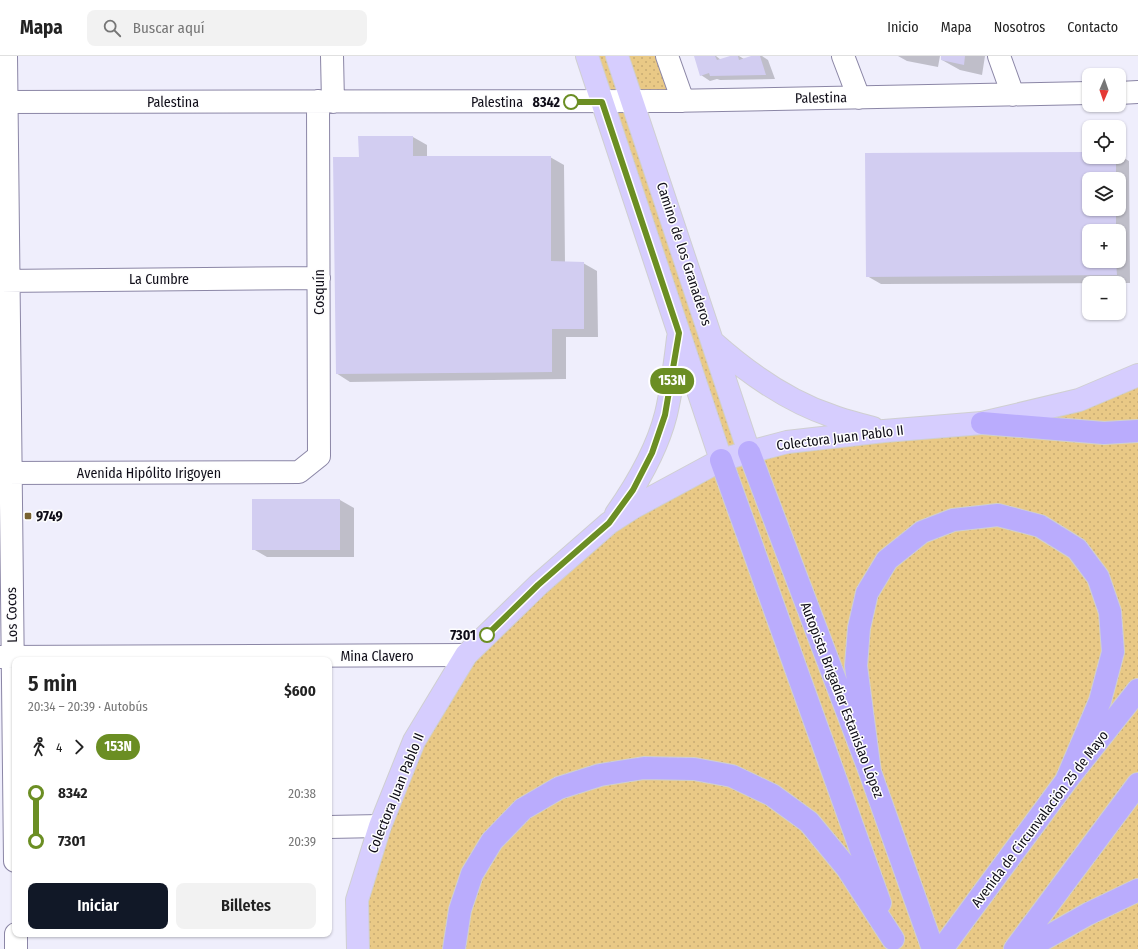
<!DOCTYPE html>
<html lang="es">
<meta charset="utf-8">
<style>
body{margin:0;font-family:"Fira Sans Condensed",sans-serif;background:#f2f2f2;color:#222;height:100vh;display:flex;flex-direction:column;font-size:15px;white-space:nowrap}
*{box-sizing:border-box;margin:0}
p{font-size:13px;color:#767676}
.icon{flex:none;width:22px;height:22px;fill:none;stroke:currentColor;stroke-width:2;stroke-linecap:round;stroke-linejoin:round}
.map{position:relative;flex:1;overflow:hidden}
.details{position:absolute;left:12px;top:601px;width:320px;height:280px;display:flex;flex-direction:column;background:#fff;border-radius:8px;box-shadow:0 1px 3px #0004}
.details>*{flex:none}
.badge{padding:0 8px;border-radius:13px;font-size:14px;line-height:26px}
.needle{width:26px;rotate:182deg}
.buttons{position:absolute;left:1082px;top:12px;display:grid;gap:8px}
.buttons a{display:grid;place-items:center;width:44px;height:44px;border-radius:8px;background:#fff;box-shadow:0 1px 3px #0004;font-size:20px}
.map>.badge{position:absolute;translate:-50% -50%;box-shadow:0 0 0 2px #fff}
.legs{display:flex;align-items:center;gap:6px;height:44px;padding:0 16px;font-size:13px}
.legs p{margin-inline-start:auto}
.summary{display:flex;align-items:center;justify-content:space-between;height:68px;padding:0 16px}
h1{font-size:22px;font-weight:600;line-height:30px}
.primary-button{display:flex;gap:8px;margin-top:auto;padding:8px 16px}
.primary-button a{flex:1;height:46px;border-radius:8px;background:#111827;color:#fff;font-size:16px;font-weight:600;line-height:46px;text-align:center}
.primary-button a+a{background:#f2f2f2;color:#222}
ul{padding:0 16px;list-style:none}
li{display:flex;align-items:center;gap:14px;height:48px;font-size:15px}
li i{display:grid;place-items:center;width:6px;height:100%;margin:0 5px;background:currentColor}
li i::after{content:'';width:10px;height:10px;margin:-5px;border:3px solid;border-radius:50%;background:#fff}
li p{margin-inline-start:auto}
li:first-child i{background:linear-gradient(#0000 50%,currentColor 0)}
li:last-child i{background:linear-gradient(currentColor 50%,#0000 0)}
header{display:flex;align-items:center;gap:24px;box-sizing:border-box;height:56px;padding:0 20px;background:#fff;border-bottom:1px solid #e0e0e0}
header strong{font-size:19px}
nav{display:flex;gap:22px;margin-inline-start:auto;font-size:14px}
.search{width:280px;height:36px;background:#f2f2f2;display:flex;align-items:center;gap:10px;box-sizing:border-box;padding:0 14px;border-radius:8px;color:#767676;font-size:15px}
.map>svg:first-child{display:block}
</style>
<header>
<strong>Mapa</strong>
<div class="search"><svg class="icon" aria-label="search" viewBox="0 0 24 24"><circle cx="10" cy="10" r="6"/><path d="M15 15l6 6"/></svg>Buscar aquí</div>
<nav><a>Inicio</a><a>Mapa</a><a>Nosotros</a><a>Contacto</a></nav>
</header>
<div class="map">
<svg width="1138" height="893" viewBox="0 0 1138 893">
<defs>
<pattern id="grass-dots" width="8" height="8" patternUnits="userSpaceOnUse"><rect width="8" height="8" fill="#e9c986"/><path d="M2 2h.1M6 6h.1" fill="none" stroke="#c7ab73" stroke-width="1.8" stroke-linecap="round"/></pattern>
</defs>
<rect width="100%" height="100%" fill="#efeefc"/>
<path fill="url(#grass-dots)" d="M 587,0 L 667,0 L 683,45 L 634,45 L 749,396 L 982,367 L 1138,319 L 1138,893 L 358,893 L 380,770 L 466,599 L 609,467 L 721,404 Z"/>
<path fill="#0003" fill-rule="evenodd" d="M 695,0 L 716,0 L 721,4 L 734,0 L 739,0 L 744,3 L 754,0 L 762,0 L 768,4 L 775,23 L 720,24 L 717,23 L 710,25 L 701,19 Z
M 898,0 L 940,0 L 938,11 L 907,5 Z
M 942,0 L 985,0 L 982,19 L 960,14 L 942,4 Z
M 359,81 L 413,81 L 427,89 L 427,101 L 550,101 L 564,109 L 565,207 L 583,207 L 597,215 L 598,281 L 566,281 L 566,323 L 350,326 L 336,317 L 360,102 Z
M 1089,97 L 1089,101 L 1119,101 L 1119,99 L 1129,105 L 1130,227 L 881,228 L 867,220 ZM 1089,123 L 1119,123 L 1119,153 L 1089,153 ZM 1089,175 L 1119,175 L 1119,205 L 1089,205 Z
M 340,444 L 354,452 L 354,501 L 267,501 L 253,493 Z"/>
<path fill="#d2cdf1" d="M 694,0 L 715,0 L 717,4 L 730,0 L 738,0 L 739,4 L 751,0 L 760,0 L 766,19 L 710,20 L 709,17 L 700,20 Z
M 941,0 L 965,0 L 964,9 L 941,4 Z
M 358,80 L 413,80 L 413,100 L 551,100 L 551,205 L 584,206 L 584,273 L 552,273 L 552,316 L 336,318 L 333,101 L 359,101 Z
M 1089,96 L 1089,101 L 1116,101 L 1116,123 L 1089,123 L 1089,153 L 1116,153 L 1116,175 L 1089,175 L 1089,205 L 1116,205 L 1117,219 L 866,221 L 865,97 Z
M 252,443 L 340,443 L 340,494 L 252,494 Z"/>
<g fill="none" stroke-linecap="round" stroke-linejoin="round">
<defs>
<path id="minor" d="M 6,0 L 15,805
M 332,0 L 333,46
M 667,0 L 683,45
M 843,0 L 859,42
M 999,0 L 1013,39
M 1119,37 L 1138,36
M 0,46 L 667,45 L 1089,37
M 0,225 L 319,222
M 0,417 L 299,416 L 319,400 L 318,45
M 0,601 L 466,599
M 329,771 L 380,770
M 16,878 L 16,893"/>
<path id="major" d="M 587,0 L 721,404
M 617,0 L 749,396
M 714,287 C 749,318 787,345 832,360 C 845,365 859,368 873,372
M 616,458 C 637,428 657,394 666,358 C 672,333 675,307 678,282
M 358,893 L 357,844 L 380,770 L 414,685 L 466,599 L 538,529 L 609,467 L 634,451 L 721,404 L 749,396 L 787,386 L 884,375 L 982,367 L 1079,344 L 1138,319"/>
<path id="highway" d="M 982,367 L 1104,377 L 1138,375
M 749,396 L 870,716 L 933,893
M 721,404 L 880,847
M 870,716 L 856,610 L 859,572 L 867,537 L 887,504 L 922,476 L 953,464 L 998,459 L 1040,470 L 1077,493 L 1098,521 L 1110,556 L 1113,596 L 1100,645 L 1066,725
M 454,893 L 460,854 L 472,818 L 492,785 L 523,753 L 559,732 L 600,719 L 644,712 L 694,713 L 732,720 L 772,739 L 809,766 L 847,812 L 893,883
M 942,893 L 1066,725 L 1138,634
M 1015,893 L 1138,728
M 1026,893 L 1088,858 L 1138,834"/>
</defs>
<use href="#minor" stroke="#8b86a6" stroke-width="24"/>
<use href="#major" stroke="#cfcfd1" stroke-width="24"/>
<use href="#highway" stroke="#cfcfd1" stroke-width="24"/>
<use href="#minor" stroke="#fff" stroke-width="22"/>
<use href="#major" stroke="#d6cdfe" stroke-width="22"/>
<use href="#highway" stroke="#baacfd" stroke-width="22"/>
</g>
<g fill="none" stroke-linecap="round" stroke-linejoin="round">
<defs>
<path id="line-1" d="M 487,579 L 538,529 L 609,467 L 633,434 L 652,397 L 665,359 L 679,277 L 602,46 L 571,46"/>
</defs>
<use href="#line-1" stroke="#fff" stroke-width="9"/>
<use href="#line-1" stroke="#6b8e23" stroke-width="6"/>
</g>
<g fill="#fff" stroke="#6b8e23" stroke-width="2">
<circle cx="571" cy="46" r="7"/>
<circle cx="487" cy="579" r="7"/>
</g>
<rect fill="#786231" stroke="#fdfdfd" stroke-width="1.5" x="24" y="456" width="8" height="8" rx="2"/>
<g text-anchor="middle" dominant-baseline="central" stroke-width="3" stroke-linejoin="round" paint-order="stroke">
<g font-size="14" fill="#0f0d18" stroke="#fdfdfd">
<text transform="translate(821 42) rotate(-1)">Palestina</text>
<text x="173" y="46">Palestina</text>
<text x="497" y="46">Palestina</text>
<text transform="translate(684 198) rotate(72)">Camino de los Granaderos</text>
<text x="159" y="223">La Cumbre</text>
<text transform="translate(319 236) rotate(-90)">Cosquín</text>
<text transform="translate(840 382) rotate(-7)">Colectora Juan Pablo II</text>
<text x="149" y="417">Avenida Hipólito Irigoyen</text>
<text transform="translate(12 559) rotate(-91)">Los Cocos</text>
<text x="377" y="600">Mina Clavero</text>
<text transform="translate(842 644) rotate(69)">Autopista Brigadier Estanislao López</text>
<text transform="translate(396 737) rotate(-68)">Colectora Juan Pablo II</text>
<text transform="translate(1040 763) rotate(-53)">Avenida de Circunvalación 25 de Mayo</text>
</g>
<g font-size="14" font-weight="bold" fill="#0f0d18" stroke="#fdfdfd" text-anchor="end">
<text x="560" y="46">8342</text>
<text x="476" y="579">7301</text>
</g>
<g font-size="14" font-weight="bold" fill="#0f0d18" stroke="#fdfdfd" text-anchor="start">
<text x="36" y="460">9749</text>
</g>
</g>
</svg>
<div class="buttons">
<a><svg class="needle" viewBox="-14 -14 28 28"><path d="M0-13l5 13h-10z" fill="#e53935"/><path d="M0 13l5-13h-10z" fill="#767676"/></svg></a>
<a><svg class="icon" aria-label="locate" viewBox="0 0 24 24"><circle cx="12" cy="12" r="6"/><path d="M12 2v4M12 18v4M2 12h4M18 12h4"/></svg></a>
<a><svg class="icon" aria-label="layers" viewBox="0 0 24 24"><path d="M12 4l9 5-9 5-9-5zM3 14l9 5 9-5"/></svg></a>
<a>+</a>
<a>−</a>
</div>
<b class="badge" style="left:672px;top:325px;background:#6b8e23;color:#fff">153N</b>
<section class="details">
<div class="summary"><div><h1>5 min</h1><p>20:34 – 20:39 · Autobús</p></div><b>$600</b></div>
<div class="legs"><svg class="icon" aria-label="walk" viewBox="0 0 24 24"><circle cx="13" cy="4" r="2"/><path d="M13 8l-2 6 4 7M11 14l-3 7M7 12l3-4h3l4 4"/></svg>4<svg class="icon" aria-label="forward" viewBox="0 0 24 24"><path d="M9 5l7 7-7 7"/></svg><b class="badge" style="background:#6b8e23;color:#fff">153N</b></div>
<ul>
<li><i style="color:#6b8e23"></i><b>8342</b><p>20:38</p></li>
<li><i style="color:#6b8e23"></i><b>7301</b><p>20:39</p></li>
</ul>
<div class="primary-button"><a>Iniciar</a><a>Billetes</a></div>
</section>
</div>
